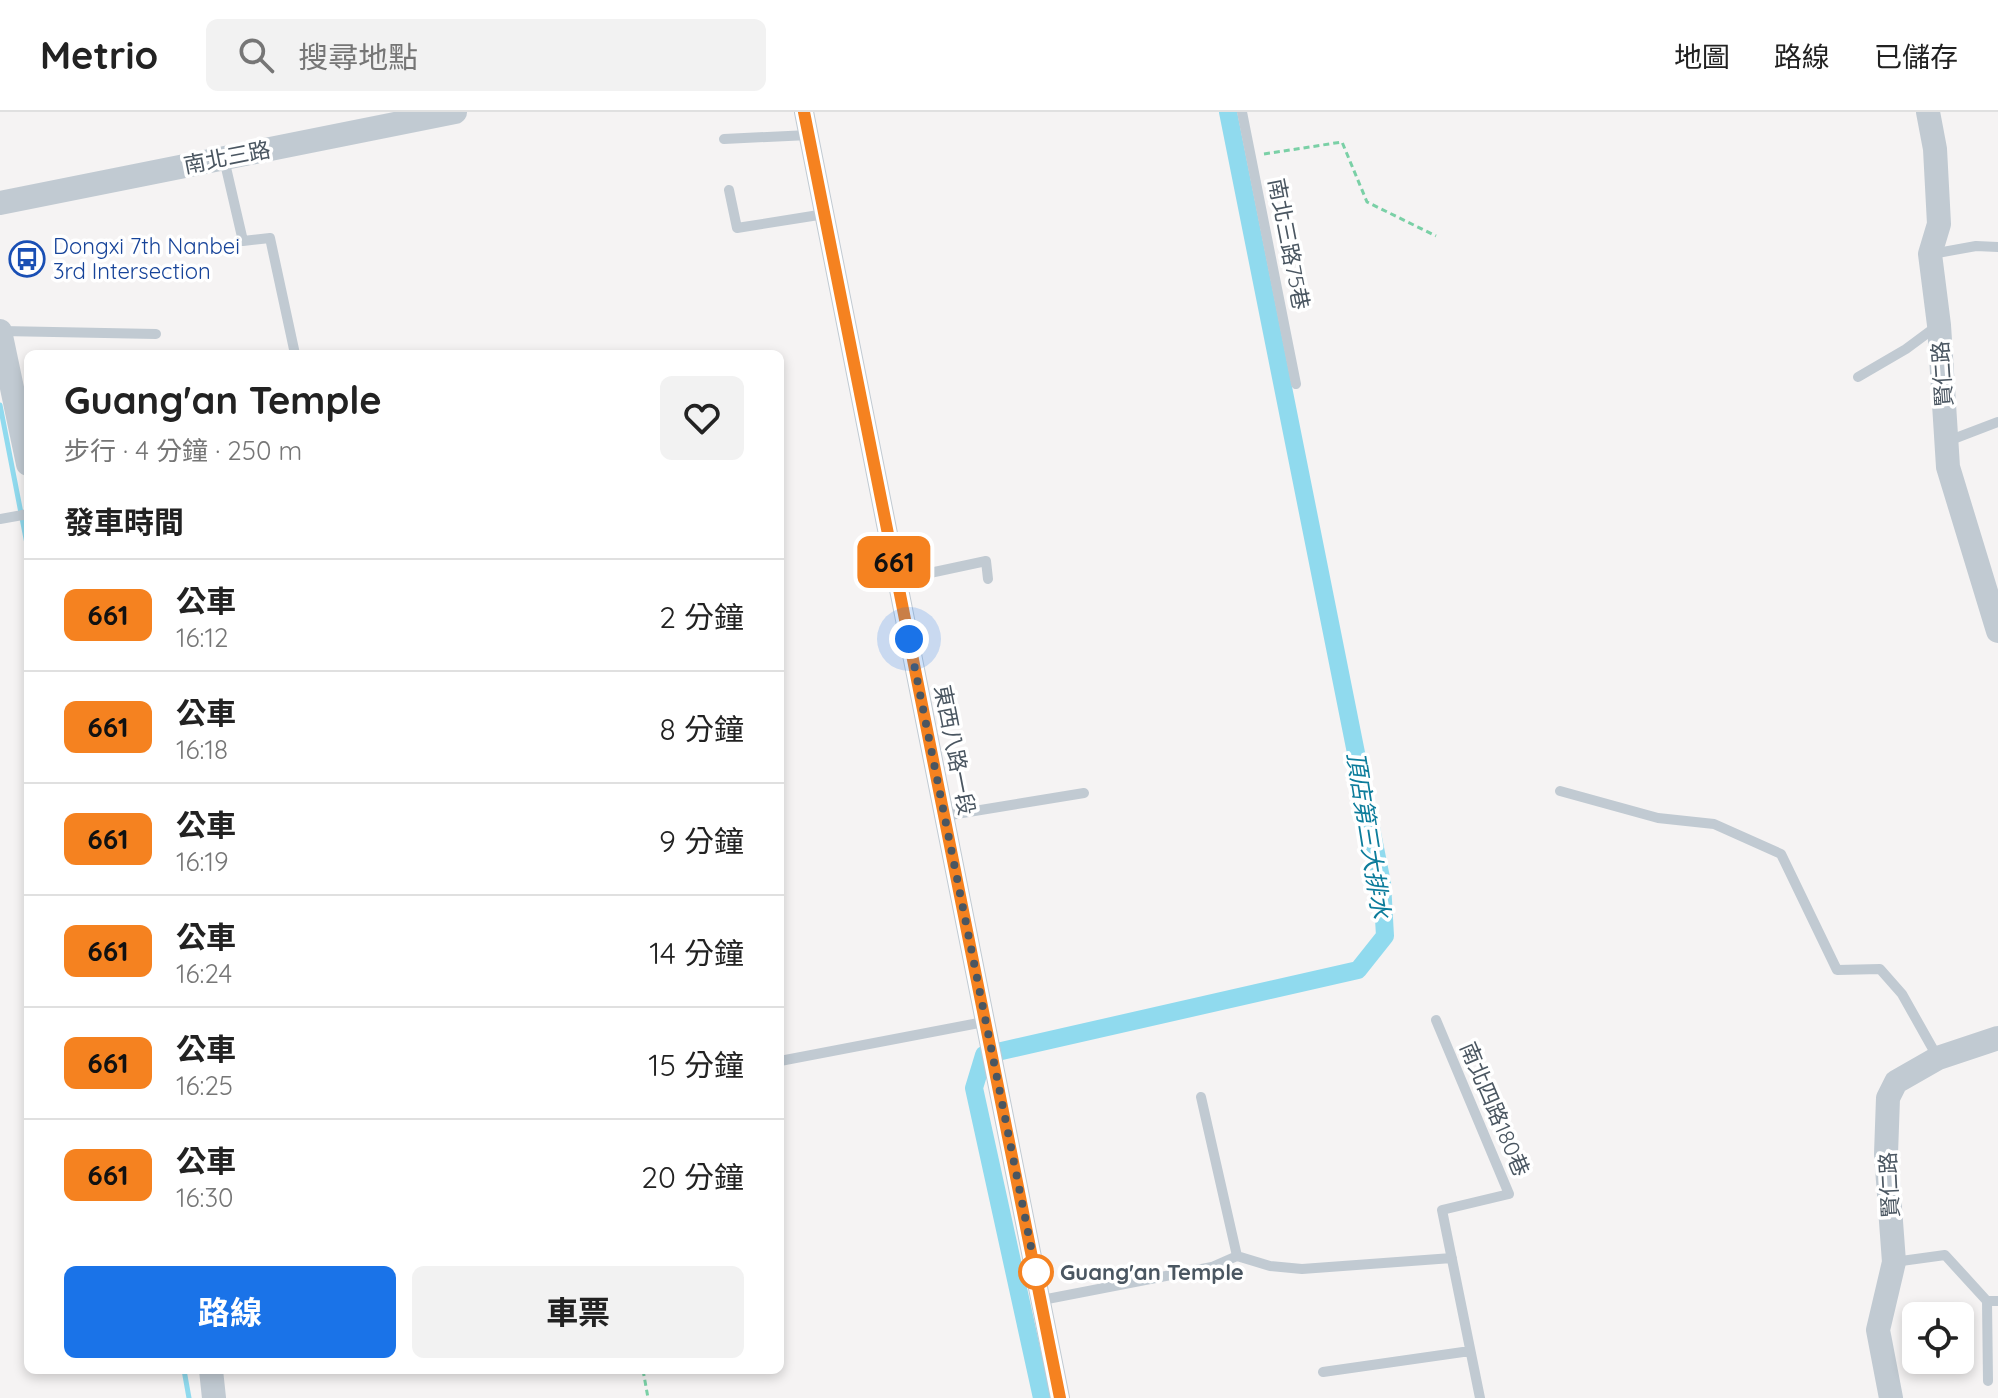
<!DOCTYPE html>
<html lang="zh-TW">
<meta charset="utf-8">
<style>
body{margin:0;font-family:Quicksand,"Noto Sans TC",sans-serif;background:#f2f2f2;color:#222;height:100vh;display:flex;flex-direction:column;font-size:30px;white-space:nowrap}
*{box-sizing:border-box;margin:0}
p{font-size:26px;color:#767676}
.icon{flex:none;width:44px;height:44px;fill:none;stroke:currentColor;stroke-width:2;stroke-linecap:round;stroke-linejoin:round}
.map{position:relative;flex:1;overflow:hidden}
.panel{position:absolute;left:24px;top:238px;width:760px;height:1024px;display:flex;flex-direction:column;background:#fff;border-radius:12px;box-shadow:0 4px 12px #0003}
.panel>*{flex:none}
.badge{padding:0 16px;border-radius:12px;font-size:28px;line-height:52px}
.tools{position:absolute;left:1902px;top:1190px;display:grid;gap:16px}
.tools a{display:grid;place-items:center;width:72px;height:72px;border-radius:12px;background:#fff;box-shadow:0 4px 12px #0003;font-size:40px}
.you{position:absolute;width:40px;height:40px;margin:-20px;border:6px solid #fff;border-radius:50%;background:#1a73e8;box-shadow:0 0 0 12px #1a73e833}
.map>.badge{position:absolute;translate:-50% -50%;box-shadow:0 0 0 4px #fff}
h2{padding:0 40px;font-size:30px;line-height:72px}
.round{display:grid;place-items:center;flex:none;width:84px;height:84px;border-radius:12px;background:#f2f2f2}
.headline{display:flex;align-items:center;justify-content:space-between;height:136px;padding:0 40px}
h1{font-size:38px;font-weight:700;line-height:60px}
.cta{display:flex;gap:16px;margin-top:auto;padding:16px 40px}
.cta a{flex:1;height:92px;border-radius:12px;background:#1a73e8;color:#fff;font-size:32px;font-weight:700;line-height:92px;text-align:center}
.cta a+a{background:#f2f2f2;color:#222}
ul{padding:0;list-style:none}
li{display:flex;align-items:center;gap:24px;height:112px;padding:0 40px;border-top:2px solid #e0e0e0}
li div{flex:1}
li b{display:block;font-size:30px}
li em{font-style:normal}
li .badge{min-width:88px;font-weight:700;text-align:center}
header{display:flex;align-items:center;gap:48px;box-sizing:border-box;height:112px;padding:0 40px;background:#fff;border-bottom:2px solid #e0e0e0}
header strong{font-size:38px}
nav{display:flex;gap:44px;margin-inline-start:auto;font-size:28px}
.search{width:560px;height:72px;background:#f2f2f2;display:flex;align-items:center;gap:20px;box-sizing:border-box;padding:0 28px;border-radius:12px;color:#767676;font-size:30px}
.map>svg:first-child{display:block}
</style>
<header>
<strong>Metrio</strong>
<div class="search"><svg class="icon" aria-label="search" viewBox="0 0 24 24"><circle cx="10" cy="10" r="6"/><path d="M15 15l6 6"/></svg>搜尋地點</div>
<nav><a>地圖</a><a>路線</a><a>已儲存</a></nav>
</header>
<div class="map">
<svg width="1998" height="1286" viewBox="0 0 1998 1286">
<rect width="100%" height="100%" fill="#f5f3f3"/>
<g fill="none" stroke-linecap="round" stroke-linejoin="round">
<path stroke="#90daee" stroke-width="5" d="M 0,293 L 28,437
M 184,1258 L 189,1286"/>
<path stroke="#90daee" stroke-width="18" d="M 1042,1286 L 974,976 L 984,943 L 1358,858 L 1385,824 L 1382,771 L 1228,0"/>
<path stroke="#7ad0a6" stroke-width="3" stroke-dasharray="6 4" stroke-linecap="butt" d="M 1264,42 L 1342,30 L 1367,90 L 1436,124
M 643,1258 L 648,1286"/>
<path stroke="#c1cad2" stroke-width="10" d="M 1242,0 L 1296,272
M 724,27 L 809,23
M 224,47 L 243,129 L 270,126 L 295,242
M 729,78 L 737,116 L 825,102
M 1932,142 L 1976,134 L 1998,135
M 2,219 L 156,222
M 1858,265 L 1906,237 L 1937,214
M 1948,329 L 1998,310
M 0,407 L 28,402
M 897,468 L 986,449 L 988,467
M 1560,679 L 1658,706 L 1714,712 L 1781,742 L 1837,858 L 1880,857 L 1902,882 L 1938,946
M 944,704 L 1084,681
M 1436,908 L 1509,1082 L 1442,1098 L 1480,1286
M 780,949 L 984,910
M 1201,985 L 1237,1144
M 1894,1150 L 1945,1143 L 1987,1189 L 1998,1189
M 1042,1188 L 1212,1155 L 1237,1144 L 1270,1154 L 1302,1157 L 1452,1146
M 1987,1189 L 1988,1269
M 1323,1260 L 1470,1239"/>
<path stroke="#c1cad2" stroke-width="20" d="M 804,0 L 1060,1286"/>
<path stroke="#c1cad2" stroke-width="24" d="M 1928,0 L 1935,37 L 1939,112 L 1930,142 L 1939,213 L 1948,355 L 1998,519
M 0,91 L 455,0
M 0,219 L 28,352
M 211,1258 L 214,1286
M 1891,1286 L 1878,1218 L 1894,1150 L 1886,1042 L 1888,986 L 1896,970 L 1938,946 L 1998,926"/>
</g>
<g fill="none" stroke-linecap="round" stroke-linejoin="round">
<defs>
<path id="line" d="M 804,0 L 1060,1286"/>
</defs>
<use href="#line" stroke="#fff" stroke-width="18"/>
<use href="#line" stroke="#f58220" stroke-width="12"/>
<path stroke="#4a5661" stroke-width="8" stroke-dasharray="0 14.4" d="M 909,527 L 1036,1160"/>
</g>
<defs>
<symbol id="bus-ring" viewBox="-11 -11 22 22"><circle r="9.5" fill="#fff" stroke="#1a4fb4" stroke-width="1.5"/><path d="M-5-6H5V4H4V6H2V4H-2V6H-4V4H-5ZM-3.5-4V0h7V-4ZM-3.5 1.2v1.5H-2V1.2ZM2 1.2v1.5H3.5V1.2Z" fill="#1a4fb4"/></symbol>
</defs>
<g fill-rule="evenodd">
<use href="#bus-ring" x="7" y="127" width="40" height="40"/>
</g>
<circle fill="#fff" stroke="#f58220" stroke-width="4" cx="1036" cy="1160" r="16"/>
<g text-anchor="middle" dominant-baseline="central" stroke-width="7" stroke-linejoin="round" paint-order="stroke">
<g font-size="22" fill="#4a5661" stroke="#fff">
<text transform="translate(227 45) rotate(-11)">南北三路</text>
<text transform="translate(1289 132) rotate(79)">南北三路75巷</text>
<text transform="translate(1942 262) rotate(-94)">賢仁路</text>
<text transform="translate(955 638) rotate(79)">東西八路一段</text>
<text transform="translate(1495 997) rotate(67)">南北四路180巷</text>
<text transform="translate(1889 1073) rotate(-93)">賢仁路</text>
</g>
<g font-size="22" fill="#164399" stroke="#fff" text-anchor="start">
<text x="53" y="134">Dongxi 7th Nanbei<tspan x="53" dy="25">3rd Intersection</tspan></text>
</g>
<g font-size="22" font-weight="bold" fill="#4a5661" stroke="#fff" text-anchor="start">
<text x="1060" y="1160">Guang'an Temple</text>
</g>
<g font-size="24" font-style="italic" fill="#0c7c9b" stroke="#fff">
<text transform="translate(1369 723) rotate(81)">頂店第三大排水</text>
</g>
</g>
</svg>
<div class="tools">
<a><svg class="icon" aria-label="locate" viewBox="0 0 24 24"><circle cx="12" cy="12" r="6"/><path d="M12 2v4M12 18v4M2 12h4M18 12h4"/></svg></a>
</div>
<div class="you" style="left:909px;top:527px"></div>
<b class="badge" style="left:894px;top:450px;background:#f58220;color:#111">661</b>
<section class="panel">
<div class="headline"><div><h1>Guang'an Temple</h1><p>步行 · 4 分鐘 · 250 m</p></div><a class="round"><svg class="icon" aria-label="heart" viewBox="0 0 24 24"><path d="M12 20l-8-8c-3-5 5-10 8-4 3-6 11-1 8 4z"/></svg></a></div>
<h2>發車時間</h2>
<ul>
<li><span class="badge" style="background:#f58220;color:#111">661</span><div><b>公車</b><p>16:12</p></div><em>2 分鐘</em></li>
<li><span class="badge" style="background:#f58220;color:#111">661</span><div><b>公車</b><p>16:18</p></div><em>8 分鐘</em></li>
<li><span class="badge" style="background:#f58220;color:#111">661</span><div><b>公車</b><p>16:19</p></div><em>9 分鐘</em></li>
<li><span class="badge" style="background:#f58220;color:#111">661</span><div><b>公車</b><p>16:24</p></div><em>14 分鐘</em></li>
<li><span class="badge" style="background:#f58220;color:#111">661</span><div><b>公車</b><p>16:25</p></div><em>15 分鐘</em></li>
<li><span class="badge" style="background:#f58220;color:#111">661</span><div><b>公車</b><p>16:30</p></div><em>20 分鐘</em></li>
</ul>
<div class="cta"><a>路線</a><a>車票</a></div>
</section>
</div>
